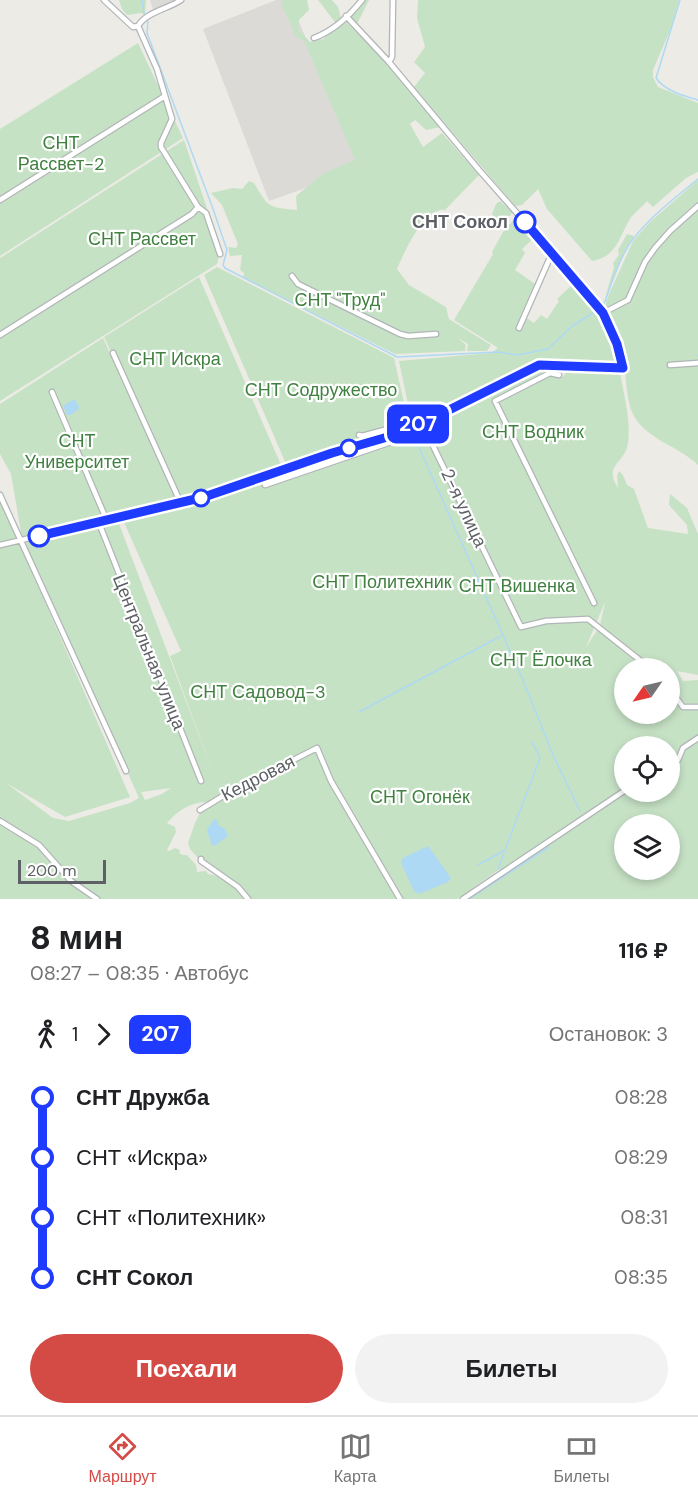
<!DOCTYPE html>
<html lang="ru">
<meta charset="utf-8">
<style>
body{margin:0;font-family:"DM Sans",sans-serif;background:#f2f2f2;color:#202124;height:100vh;display:flex;flex-direction:column;font-size:22px;white-space:nowrap}
*{box-sizing:border-box;margin:0}
p{font-size:20px;color:#757577}
.icon{flex:none;width:33px;height:33px;fill:none;stroke:currentColor;stroke-width:2;stroke-linecap:round;stroke-linejoin:round}
.map{position:relative;height:899px;overflow:hidden}
.drawer{display:flex;flex-direction:column;background:#fff;flex:1}
.drawer>*{flex:none}
.badge{padding:0 12px;border-radius:9px;font-size:21px;line-height:39px}
.needle{width:39px;rotate:236deg}
.fabs{position:absolute;left:614px;top:658px;display:grid;gap:12px}
.fabs a{display:grid;place-items:center;width:66px;height:66px;border-radius:50%;background:#fff;box-shadow:0 3px 9px #0003;font-size:30px}
.scale{position:absolute;left:18px;bottom:15px;width:88px;box-sizing:border-box;padding-left:6px;border:3px solid #5d6064;border-top:0;font-size:16px;line-height:21px;white-space:nowrap;color:#5d6064;-webkit-text-stroke:4px #fff;paint-order:stroke}
.map>.badge{position:absolute;translate:-50% -50%;box-shadow:0 0 0 3px #fff}
.legs{display:flex;align-items:center;gap:9px;height:66px;padding:0 30px;font-size:20px}
.legs p{margin-inline-start:auto}
.summary{display:flex;align-items:center;justify-content:space-between;height:102px;padding:0 30px}
h1{font-size:33px;font-weight:800;line-height:45px}
.cta{display:flex;gap:12px;margin-top:auto;padding:12px 30px}
.cta a{flex:1;height:69px;border-radius:36px;background:#d44a45;color:#fff;font-size:24px;font-weight:800;line-height:69px;text-align:center}
.cta a+a{background:#f2f2f2;color:#202124}
ul{padding:0 30px;list-style:none}
li{display:flex;align-items:center;gap:21px;height:60px;font-size:22px}
li i{display:grid;place-items:center;width:9px;height:100%;margin:0 8px;background:currentColor}
li i::after{content:'';width:15px;height:15px;margin:-8px;border:4px solid;border-radius:50%;background:#fff}
li p{margin-inline-start:auto}
li:first-child i{background:linear-gradient(#0000 50%,currentColor 0)}
li:last-child i{background:linear-gradient(currentColor 50%,#0000 0)}
.tab-bar{display:flex;justify-content:space-around;align-items:center;height:84px;border-top:2px solid #e0e0e0;background:#fff;font-size:16px;color:#757577}
.tab-bar a{display:grid;justify-items:center;gap:3px}
.tab-bar .selected{color:#d44a45}
.map>svg:first-child{display:block}
</style>
<div class="map">
<svg width="698" height="899" viewBox="0 0 698 899">
<rect width="100%" height="100%" fill="#edebe5"/>
<path fill="#dcdad7" d="M 150,0 L 176,0 L 154,12 Z
M 276,0 L 290,0 L 360,169 L 269,201 L 203,29 Z"/>
<path fill="#c6e2c5" fill-rule="evenodd" d="M 119,0 L 146,0 L 145,15 L 141,13 L 127,15 L 122,9 Z
M 283,0 L 307,0 L 309,10 L 299,20 L 298,29 L 310,42 L 324,39 L 325,36 L 346,22 L 380,56 L 441,127 L 426,130 L 415,120 L 410,124 L 423,147 L 442,133 L 479,175 L 445,210 C 424,207 404,253 397,269 L 409,285 L 446,307 L 449,319 L 491,345 L 487,351 L 467,351 L 468,344 L 458,338 L 466,345 L 465,351 L 395,354 L 243,278 L 244,273 L 240,270 L 242,255 L 230,256 L 228,247 L 236,248 L 238,244 L 222,205 L 211,193 L 233,188 L 242,189 L 249,181 L 254,183 C 269,208 267,207 297,210 L 296,196 L 324,173 L 355,160 L 304,41 L 296,37 L 281,3 Z
M 318,0 L 332,0 L 338,7 L 341,18 L 338,22 L 335,22 Z
M 364,0 L 369,0 L 357,24 L 350,17 Z
M 418,0 L 679,0 L 671,28 L 653,70 L 653,77 L 658,87 L 698,103 L 698,172 L 686,178 L 653,207 L 647,201 C 642,207 634,213 630,219 C 619,237 617,257 592,261 L 547,209 L 538,189 L 522,205 L 515,206 L 414,87 L 425,73 L 414,62 L 425,47 L 417,18 Z
M 138,43 L 183,138 L 0,256 L 0,129 Z
M 184,140 L 221,250 L 217,264 L 0,401 L 0,258 Z
M 698,180 L 698,465 C 679,446 646,440 633,414 C 625,399 627,368 621,350 C 616,333 605,319 606,301 L 633,241 L 649,223 Z
M 500,201 L 512,212 L 511,215 L 503,219 L 500,224 L 492,214 L 496,204 Z
M 517,216 L 536,236 L 522,249 L 525,253 L 515,270 L 538,286 L 525,317 L 534,323 L 541,315 L 547,319 L 559,301 L 557,299 L 575,282 L 602,312 L 621,362 L 617,366 L 543,362 L 536,363 L 412,424 L 399,361 L 491,353 L 498,348 L 454,320 L 493,254 L 492,252 L 503,232 Z
M 627,234 L 634,236 L 620,262 L 605,298 L 614,267 L 613,263 L 619,255 L 618,250 Z
M 217,267 L 394,358 L 409,425 L 287,466 L 204,275 Z
M 199,277 L 282,467 L 215,490 L 180,498 L 104,337 Z
M 103,338 L 178,501 L 22,538 L 11,474 L 0,454 L 0,404 Z
M 558,369 L 563,377 L 568,370 L 620,373 C 624,395 631,420 628,443 C 625,464 603,464 618,488 L 617,476 L 619,471 L 623,475 L 627,485 L 634,489 L 648,528 L 688,534 L 687,525 L 669,505 L 670,494 L 687,508 L 698,534 L 698,675 L 677,671 L 683,681 L 698,680 L 698,706 L 684,705 L 669,686 L 669,669 L 653,669 L 605,631 L 600,625 L 605,602 L 586,647 L 598,629 L 647,669 L 624,669 L 624,714 L 669,714 L 669,691 L 685,710 L 698,709 L 698,899 L 468,899 L 497,880 L 500,869 L 457,899 L 250,899 L 241,887 L 199,859 L 190,849 L 188,843 L 195,823 L 201,811 L 210,802 C 192,801 178,810 167,823 L 175,827 L 176,832 L 167,850 L 169,851 L 175,848 L 180,850 L 179,853 L 183,855 L 187,855 L 196,865 L 197,872 L 206,871 L 208,874 C 224,876 235,887 245,899 L 0,899 L 0,499 L 130,797 L 65,817 L 6,783 L 53,818 L 69,821 L 130,803 L 139,798 L 25,543 L 118,521 L 215,778 L 170,656 L 181,651 L 123,520 L 207,500 L 247,489 L 413,432 L 535,370 ZM 624,747 L 669,747 L 669,792 L 624,792 ZM 171,788 L 162,794 L 145,800 L 141,792 ZM 624,825 L 669,825 L 669,870 L 624,870 Z"/>
<path fill="#aed9f4" d="M 74,399 L 79,406 L 78,410 L 70,415 L 67,415 L 63,406 Z
M 214,819 L 218,821 L 218,825 L 225,829 L 228,836 L 214,846 L 212,846 L 207,830 Z
M 428,846 L 451,878 L 448,882 L 419,894 L 414,891 L 401,863 L 403,858 Z"/>
<g fill="none" stroke-linecap="round" stroke-linejoin="round">
<path stroke="#aed9f4" stroke-width="1.5" d="M 142,0 L 144,13
M 680,0 L 656,78 C 665,91 684,96 698,100
M 148,21 L 147,33 L 212,206 L 227,250 L 223,265 L 225,268 L 397,357 L 498,352 L 517,355 L 548,349 L 572,326 L 596,311
M 603,306 C 612,284 619,257 633,239 C 651,216 676,197 698,179
M 698,356 L 698,355
M 414,436 L 522,678 L 553,755 L 580,811
M 359,712 L 501,636
M 478,865 L 505,850 L 540,758 L 532,742
M 498,869 L 504,853
M 488,879 L 503,870
M 469,899 L 549,847"/>
<defs>
<path id="minor" d="M 104,0 L 133,27 L 138,26
M 138,26 L 157,69 L 172,119 L 161,143 L 161,147 L 198,207 L 206,213 L 220,254
M 138,26 C 146,12 168,9 181,0
M 314,38 C 333,31 350,15 362,0
M 389,62 L 392,57 L 393,0
M 0,200 L 165,96
M 292,276 L 298,284 L 400,334 L 408,336 L 436,334
M 603,313 L 628,300 L 645,262 L 655,248 L 670,231 L 698,206
M 519,328 L 552,253
M 0,335 L 192,214 L 198,207
M 113,353 L 178,497 L 179,504
M 670,365 L 698,363
M 559,375 L 550,373 L 495,401 L 594,603
M 52,392 L 107,521
M 422,423 L 521,627 L 546,621 L 588,619 L 651,669
M 359,435 L 362,436 L 399,426 L 403,429
M 265,485 L 397,440 L 398,434
M 0,495 L 126,771
M 99,523 L 201,781
M 0,545 L 204,497 L 332,453 L 398,434 L 400,430 L 422,423 L 539,365 L 623,368 C 617,345 610,323 597,304 L 479,170 L 389,62 L 346,16
M 669,688 L 683,707 L 698,707
M 669,764 L 678,760 L 683,748 L 698,738
M 200,810 L 228,793 L 317,748 L 331,781 L 400,899
M 0,821 L 39,845 L 71,881 L 97,899
M 201,859 L 201,861 L 238,887 L 248,899
M 463,899 L 624,791"/>
</defs>
<use href="#minor" stroke="#b2b5b8" stroke-width="7"/>
<use href="#minor" stroke="#fff" stroke-width="4.5"/>
</g>
<g fill="none" stroke-linecap="round" stroke-linejoin="round">
<defs>
<path id="line-1" d="M 39,536 L 204,497 L 332,453 L 398,434 L 400,430 L 439,415 L 539,365 L 623,368 L 617,344 L 603,313 L 525,222"/>
</defs>
<use href="#line-1" stroke="#fff" stroke-width="14"/>
<use href="#line-1" stroke="#1f3bff" stroke-width="9"/>
</g>
<g fill="#fff" stroke="#1f3bff" stroke-width="3">
<circle cx="525" cy="222" r="10"/>
<circle cx="349" cy="448" r="8"/>
<circle cx="201" cy="498" r="8"/>
<circle cx="39" cy="536" r="10"/>
</g>
<g text-anchor="middle" dominant-baseline="central" stroke-width="4.5" stroke-linejoin="round" paint-order="stroke">
<g font-size="18" fill="#408040" stroke="#fff">
<text x="61" y="143">СНТ<tspan x="61" dy="21">Рассвет-2</tspan></text>
<text x="142" y="239">СНТ Рассвет</text>
<text x="340" y="300">СНТ "Труд"</text>
<text x="175" y="359">СНТ Искра</text>
<text x="321" y="390">СНТ Содружество</text>
<text x="533" y="432">СНТ Водник</text>
<text x="77" y="441">СНТ<tspan x="77" dy="21">Университет</tspan></text>
<text x="382" y="582">СНТ Политехник</text>
<text x="517" y="586">СНТ Вишенка</text>
<text x="541" y="660">СНТ Ёлочка</text>
<text x="258" y="692">СНТ Садовод-3</text>
<text x="420" y="797">СНТ Огонёк</text>
</g>
<g font-size="18" font-weight="bold" fill="#5d6064" stroke="#fff" text-anchor="end">
<text x="508" y="222">СНТ Сокол</text>
</g>
<g font-size="18" fill="#5d6064" stroke="#fff">
<text transform="translate(464 508) rotate(65)">2-я улица</text>
<text transform="translate(149 652) rotate(68)">Центральная улица</text>
<text transform="translate(258 778) rotate(-27)">Кедровая</text>
</g>
</g>
</svg>
<div class="fabs">
<a><svg class="needle" viewBox="-14 -14 28 28"><path d="M0-13l5 13h-10z" fill="#e53935"/><path d="M0 13l5-13h-10z" fill="#757577"/></svg></a>
<a><svg class="icon" aria-label="locate" viewBox="0 0 24 24"><circle cx="12" cy="12" r="6"/><path d="M12 2v4M12 18v4M2 12h4M18 12h4"/></svg></a>
<a><svg class="icon" aria-label="layers" viewBox="0 0 24 24"><path d="M12 4l9 5-9 5-9-5zM3 14l9 5 9-5"/></svg></a>
</div>
<div class="scale">200 m</div>
<b class="badge" style="left:418px;top:424px;background:#1f3bff;color:#fff">207</b>
</div>
<section class="drawer">
<div class="summary"><div><h1>8 мин</h1><p>08:27 – 08:35 · Автобус</p></div><b>116 ₽</b></div>
<div class="legs"><svg class="icon" aria-label="walk" viewBox="0 0 24 24"><circle cx="13" cy="4" r="2"/><path d="M13 8l-2 6 4 7M11 14l-3 7M7 12l3-4h3l4 4"/></svg>1<svg class="icon" aria-label="forward" viewBox="0 0 24 24"><path d="M9 5l7 7-7 7"/></svg><b class="badge" style="background:#1f3bff;color:#fff">207</b><p>Остановок: 3</p></div>
<ul>
<li><i style="color:#1f3bff"></i><b>СНТ Дружба</b><p>08:28</p></li>
<li><i style="color:#1f3bff"></i><span>СНТ «Искра»</span><p>08:29</p></li>
<li><i style="color:#1f3bff"></i><span>СНТ «Политехник»</span><p>08:31</p></li>
<li><i style="color:#1f3bff"></i><b>СНТ Сокол</b><p>08:35</p></li>
</ul>
<div class="cta"><a>Поехали</a><a>Билеты</a></div>
</section>
<nav class="tab-bar">
<a class="selected"><svg class="icon" aria-label="directions" viewBox="0 0 24 24"><path d="M12 3l9 9-9 9-9-9zM9 14v-3h6M13 9l2 2-2 2"/></svg>Маршрут</a>
<a><svg class="icon" aria-label="map" viewBox="0 0 24 24"><path d="M3 6l6-2 6 2 6-2v14l-6 2-6-2-6 2zM9 4v14M15 6v14"/></svg>Карта</a>
<a><svg class="icon" aria-label="tickets" viewBox="0 0 24 24"><path d="M3 7h18v10H3zM15 7v10"/></svg>Билеты</a>
</nav>
